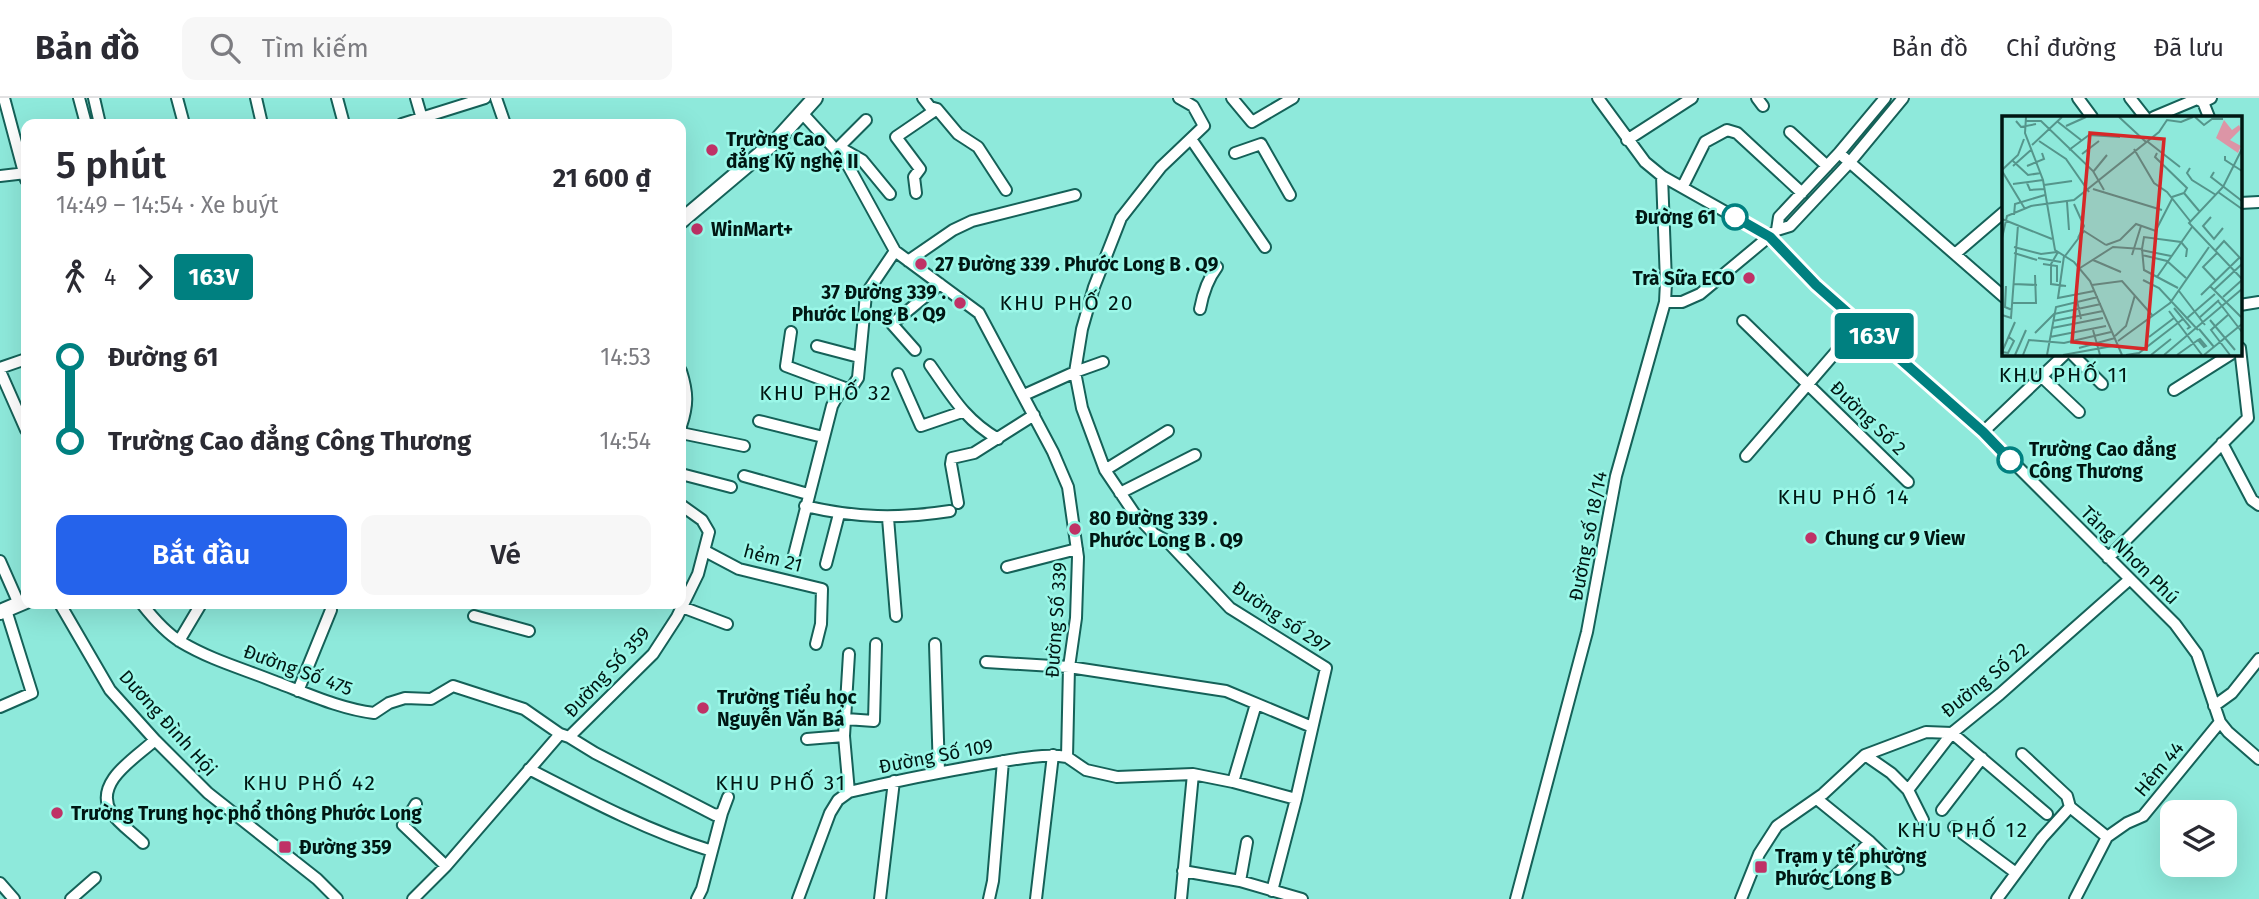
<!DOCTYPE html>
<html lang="vi">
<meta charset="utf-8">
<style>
body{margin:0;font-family:"Fira Sans",sans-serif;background:#f7f7f7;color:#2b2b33;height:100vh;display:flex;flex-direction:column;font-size:26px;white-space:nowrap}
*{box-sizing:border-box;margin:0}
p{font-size:23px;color:#7c7c81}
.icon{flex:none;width:38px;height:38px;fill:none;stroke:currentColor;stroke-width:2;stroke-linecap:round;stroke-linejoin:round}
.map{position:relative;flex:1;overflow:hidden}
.details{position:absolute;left:21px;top:21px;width:665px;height:490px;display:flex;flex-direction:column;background:#fff;border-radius:14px;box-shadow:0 7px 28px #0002}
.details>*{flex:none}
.badge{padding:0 14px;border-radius:5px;font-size:24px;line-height:46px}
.fabs{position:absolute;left:2160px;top:702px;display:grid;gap:14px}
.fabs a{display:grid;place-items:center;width:77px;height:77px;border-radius:14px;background:#fff;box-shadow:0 7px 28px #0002;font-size:35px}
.map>.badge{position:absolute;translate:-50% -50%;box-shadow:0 0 0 4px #fff}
.legs{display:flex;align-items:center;gap:10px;height:77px;padding:0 35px;font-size:23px}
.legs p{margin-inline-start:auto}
.overview{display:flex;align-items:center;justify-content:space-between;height:119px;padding:0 35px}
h1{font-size:38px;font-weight:600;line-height:52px}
.button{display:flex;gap:14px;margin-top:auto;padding:14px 35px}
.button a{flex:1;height:80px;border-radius:14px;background:#2563eb;color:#fff;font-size:28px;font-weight:600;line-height:80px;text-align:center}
.button a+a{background:#f7f7f7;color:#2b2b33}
ul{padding:0 35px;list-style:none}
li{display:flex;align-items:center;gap:24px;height:84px;font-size:26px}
li i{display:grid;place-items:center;width:10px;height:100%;margin:0 9px;background:currentColor}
li i::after{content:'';width:18px;height:18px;margin:-9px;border:5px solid;border-radius:50%;background:#fff}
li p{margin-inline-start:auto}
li:first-child i{background:linear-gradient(#0000 50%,currentColor 0)}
li:last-child i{background:linear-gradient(currentColor 50%,#0000 0)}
header{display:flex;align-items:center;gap:42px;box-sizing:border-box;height:98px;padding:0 35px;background:#fff;border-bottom:2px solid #e1e1e2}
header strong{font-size:33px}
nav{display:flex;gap:38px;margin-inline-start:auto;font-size:24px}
.search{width:490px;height:63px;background:#f7f7f7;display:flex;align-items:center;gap:18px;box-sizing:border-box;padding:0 24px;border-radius:14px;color:#7c7c81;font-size:26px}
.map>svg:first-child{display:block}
</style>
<header>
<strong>Bản đồ</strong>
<div class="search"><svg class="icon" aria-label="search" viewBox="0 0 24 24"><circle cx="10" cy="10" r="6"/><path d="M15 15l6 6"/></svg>Tìm kiếm</div>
<nav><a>Bản đồ</a><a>Chỉ đường</a><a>Đã lưu</a></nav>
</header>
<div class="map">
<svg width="2259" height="801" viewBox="0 0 2259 801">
<rect width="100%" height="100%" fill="#8ee9db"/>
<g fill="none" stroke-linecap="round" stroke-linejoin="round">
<defs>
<path id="minor" d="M 4,0 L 26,82
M 79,0 L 86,26
M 94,0 L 100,26
M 177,0 L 184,26
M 256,0 L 262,26
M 337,0 L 344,26
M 416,0 L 423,24
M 496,0 L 505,26
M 923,0 L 930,9 L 937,11 L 958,36 L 978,49 L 1006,92
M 1179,0 L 1193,8 L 1204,28 L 1161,69 L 1121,120 L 1094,189 L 1082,231 L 1075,274 L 1082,310 L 1105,372 L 1134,415 L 1154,436 L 1167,443 L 1230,510 L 1326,570 L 1296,701 L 1272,793
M 1232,0 L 1252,24 L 1293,0
M 1598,0 L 1645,64 L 1662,78 L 1770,139 L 1816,187 L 1983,334 L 2175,526 L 2197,556 L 2220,624 L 2228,634 L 2259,661
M 1757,0 L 1763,8
M 2078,0 L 2092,19
M 2130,0 L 2145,19
M 802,15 L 845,62 L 895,153 L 979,215 L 1053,354 L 1068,389 L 1078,459 L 1076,520 L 1069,569 L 1067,659 L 1086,672 L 1117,679 L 1193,676 L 1181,801
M 2154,19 L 2197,1 L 2203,4
M 2209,19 L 2203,4 L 2211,0
M 402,26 L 485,0
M 1790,34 L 1827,68
M 1191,41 L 1265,149
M 1627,42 L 1692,0
M 839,49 L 862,62 L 890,96
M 836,52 L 866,22
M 1235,55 L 1261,46 L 1290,97
M 1839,55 L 2004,199
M 0,78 L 26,75
M 1683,88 L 1705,44 L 1727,32 L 1737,35 L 1802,95
M 916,95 L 914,79 L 920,71 L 896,39 L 937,11
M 2240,105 L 2259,104
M 1777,132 L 1779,119 L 1839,55 L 1885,0
M 1955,156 L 2004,114
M 908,163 L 953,132 L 972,123 L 1075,97
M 1665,204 L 1682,204 L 1700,196 L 1777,132 L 1790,128 L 1850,64 L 1903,0
M 2240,207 L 2259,204
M 1200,211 C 1203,195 1207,182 1217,169
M 1743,223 L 1908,384
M 791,234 L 786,268 L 845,290
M 817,248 L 859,259
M 2240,250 L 2248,320
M 915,252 L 892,226 L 940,186
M 2072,256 L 2102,286
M 930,267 C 952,298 964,321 998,341
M 0,270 L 26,261
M 0,273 L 26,332
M 681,273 C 688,295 688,307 681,328
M 898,276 L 921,328 L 962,314
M 2041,278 L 2079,314
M 2174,292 L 2231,256
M 1024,297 L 1075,274 L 1103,264
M 759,323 L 823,339
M 1983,334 L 2065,256
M 681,335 L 744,348
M 2222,345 L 2252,402 L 2259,407
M 1746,358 L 1860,226
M 1105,372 L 1168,333
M 681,376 L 731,389
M 744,378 L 808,396
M 1120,395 L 1195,357
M 958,405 L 951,366 L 952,360 L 974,355 L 1034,317
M 805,408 C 856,420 898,421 950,413
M 888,420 L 896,518
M 705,453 L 739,471 L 822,491 L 821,526 L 816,546
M 794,457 L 832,308 C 837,298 841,291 852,289 L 858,280 L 866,196 L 895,153
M 2108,460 L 2248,320
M 0,463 L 19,506
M 826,466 L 839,416
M 1007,469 L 1077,451
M 60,506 L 110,592 L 155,642 L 208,695 L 317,781 L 337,801
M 142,506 C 153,520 166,535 181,544 C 211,562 244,571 276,584 C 308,596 341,611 374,615 L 389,605 L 405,600 L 431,601 L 453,588 L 524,611 L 560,636
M 682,509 L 727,526
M 474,518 L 529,533
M 179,543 L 201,506
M 935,546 L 939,674
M 849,556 L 844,638 L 849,694
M 986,564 L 1069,569 L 1226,593 L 1312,629
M 298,593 L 331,512
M 2214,608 L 2232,595 L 2259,561
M 0,609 L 32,595 L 6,512
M 846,621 L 874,623 L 876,546
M 569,639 L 653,556 L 677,519 L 698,476 L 709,434 L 702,422 L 681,407
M 807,641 L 844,638
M 2022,656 L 2067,698 L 2070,709
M 1865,657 L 1891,675 L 1908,692 L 1923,722
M 529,671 C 589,702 648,733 712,753
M 1193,676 L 1233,684 L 1296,701
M 1233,684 L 1256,606
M 1908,692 L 1952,635 L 2047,716
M 1817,701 L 1870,744 L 1828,785
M 416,706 L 403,727 L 446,768
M 1942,712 L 1982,660
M 1954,729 L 2016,775
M 1870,744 L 1898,771
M 143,745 C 133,735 119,726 111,714 C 93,684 137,659 155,642
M 1183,773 L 1240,783 L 1302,801
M 1240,783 L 1247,744
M 0,785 L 14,801
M 71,801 L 95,780
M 413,801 L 446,768 L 560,636 L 569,639 L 595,655 L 715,717 L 722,715
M 697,801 L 702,791 L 722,715 L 728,699
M 798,801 L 830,715 L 838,702 L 849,694 C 895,683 940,674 987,666 C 1012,662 1041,655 1067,659
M 880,801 L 894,683
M 989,801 L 993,783 L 1003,663
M 1036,801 L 1053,657
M 1516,801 L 1587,534 L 1616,378 L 1665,204 L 1666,184 L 1662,78
M 1741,801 L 1759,756 L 1777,728 L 1823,696 L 1865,657 L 1926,634 L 1952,635 L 2000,596 L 2130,481
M 1997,801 L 2042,740 L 2070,709 L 2107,739
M 2075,801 L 2107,739 L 2127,725 L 2143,718 L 2220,624"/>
<path id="major" d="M 681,123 L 778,41 L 815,0
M 0,514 L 26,503"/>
</defs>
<use href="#minor" stroke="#156158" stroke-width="14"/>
<use href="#major" stroke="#156158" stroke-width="18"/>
<use href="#minor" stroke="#fff" stroke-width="10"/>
<use href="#major" stroke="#fff" stroke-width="14"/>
</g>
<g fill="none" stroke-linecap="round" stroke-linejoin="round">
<defs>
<path id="line-1" d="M 1735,119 L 1770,139 L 1816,187 L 1983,334 L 2010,362"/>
</defs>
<use href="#line-1" stroke="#fff" stroke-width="16"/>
<use href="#line-1" stroke="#008080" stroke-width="10"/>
</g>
<g fill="#bf3266" stroke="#9bf7e8" stroke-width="2.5">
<circle cx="712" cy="52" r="7"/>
<circle cx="697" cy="131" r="7"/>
<circle cx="921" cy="166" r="7"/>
<circle cx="1749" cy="180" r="7"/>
<circle cx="960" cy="205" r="7"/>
<circle cx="1075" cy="431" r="7"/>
<circle cx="1811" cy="440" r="7"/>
<circle cx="703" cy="610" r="7"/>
<circle cx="57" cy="715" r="7"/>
<rect x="278" y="742" width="14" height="14" rx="3.5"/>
<rect x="1754" y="762" width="14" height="14" rx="3.5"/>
</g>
<g fill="#fff" stroke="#008080" stroke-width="3.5">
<circle cx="1735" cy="119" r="12"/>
<circle cx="2010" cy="362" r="12"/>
</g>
<g text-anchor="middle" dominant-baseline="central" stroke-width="5" stroke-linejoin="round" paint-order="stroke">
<g font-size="19" font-weight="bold" fill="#001713" stroke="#9bf7e8" text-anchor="start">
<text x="726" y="41">Trường Cao<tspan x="726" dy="22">đẳng Kỹ nghệ II</tspan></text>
<text x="711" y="131">WinMart+</text>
<text x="935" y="166">27 Đường 339 . Phước Long B . Q9</text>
<text x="1735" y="180" text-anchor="end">Trà Sữa ECO</text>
<text x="946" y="194" text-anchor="end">37 Đường 339 .<tspan x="946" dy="22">Phước Long B . Q9</tspan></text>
<text x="1089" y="420">80 Đường 339 .<tspan x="1089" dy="22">Phước Long B . Q9</tspan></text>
<text x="1825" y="440">Chung cư 9 View</text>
<text x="717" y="599">Trường Tiểu học<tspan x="717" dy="22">Nguyễn Văn Bá</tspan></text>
<text x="71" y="715">Trường Trung học phổ thông Phước Long</text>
<text x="299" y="749">Đường 359</text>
<text x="1775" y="758">Trạm y tế phường<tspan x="1775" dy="22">Phước Long B</tspan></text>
</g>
<g font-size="19" font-weight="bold" fill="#001713" stroke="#9bf7e8" text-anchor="end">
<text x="1716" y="119">Đường 61</text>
<text x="2029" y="351" text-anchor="start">Trường Cao đẳng<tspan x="2029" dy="22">Công Thương</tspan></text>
</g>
<g font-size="19" fill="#001713" stroke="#9bf7e8">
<text transform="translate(1868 320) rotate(44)">Đường Số 2</text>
<text transform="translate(1588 438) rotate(-79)">Đường số 18/14</text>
<text transform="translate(2130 457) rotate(45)">Tăng Nhơn Phú</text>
<text transform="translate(773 460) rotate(15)">hẻm 21</text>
<text transform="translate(1281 519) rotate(34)">Đường số 297</text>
<text transform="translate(1056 522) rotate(-86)">Đường Số 339</text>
<text transform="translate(298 572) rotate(20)">Đường Số 475</text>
<text transform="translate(607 574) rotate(-47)">Đường Số 359</text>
<text transform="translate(1985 582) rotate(-39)">Đường Số 22</text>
<text transform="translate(168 625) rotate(48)">Dương Đình Hội</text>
<text transform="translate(936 658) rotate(-11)">Đường Số 109</text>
<text transform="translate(2159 671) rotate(-50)">Hẻm 44</text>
</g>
<g font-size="21" letter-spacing="2" fill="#001713" stroke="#9bf7e8">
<text x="1067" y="205">KHU PHỐ 20</text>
<text x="2064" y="277">KHU PHỐ 11</text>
<text x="826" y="295">KHU PHỐ 32</text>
<text x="1844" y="399">KHU PHỐ 14</text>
<text x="310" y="685">KHU PHỐ 42</text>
<text x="781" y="685">KHU PHỐ 31</text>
<text x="1963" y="732">KHU PHỐ 12</text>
</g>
</g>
<g transform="translate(2002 18)">
<rect width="240" height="240" fill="#8ee9db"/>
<path d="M 222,4 L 230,14 L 237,9 L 239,13 L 228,24 L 239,30 L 236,37 L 214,22 Z" fill="#dc95a6"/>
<path fill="none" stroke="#55958b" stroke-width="2" d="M 24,1 L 23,17 L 41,64 L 53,134 L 72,146 L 88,165 L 120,239M 117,1 L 144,26M 193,1 L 202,9 L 210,3 L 221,3M 14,5 L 19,11 L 34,8M 24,5 L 39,5 L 91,55 L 102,74M 56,6 L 79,24M 64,10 L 84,1M 37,25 L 64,43 L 87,76M 146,26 L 178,51M 30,29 L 60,1M 132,33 L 152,67 L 165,76 L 188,105M 240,33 L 221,71 L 187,107 L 240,163M 67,34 L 87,19 L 118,21M 155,37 L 153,41 L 185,72 L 182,77M 80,38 L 97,25M 223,40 L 223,44 L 240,55M 11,45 L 26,59 L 39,57M 11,50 L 30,33M 25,50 L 42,43 L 40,37M 188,52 L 185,57 L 190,64 L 214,79M 0,54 L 16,39 L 22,23M 0,55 L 23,93M 91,56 L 105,39M 212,56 L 209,61 L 240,85M 25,67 L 28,74 L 43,73M 11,68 L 41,64M 42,69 L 70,65M 91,73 L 160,94M 216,76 L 240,93M 170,81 L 182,77 L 198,96M 65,86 L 67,114M 72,88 L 82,110 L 76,122M 12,99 L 13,88 L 43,79M 209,101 L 201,110 L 212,123 L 221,112M 0,103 L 50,123M 153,116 L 170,83M 0,122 L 5,100 L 29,90 L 72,84 L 157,16 L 165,4 L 179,6 L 191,1M 104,129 L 118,124 L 134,108 L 154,115M 12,131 L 39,138 L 55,136M 140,133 L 142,154 L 176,172M 139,134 L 169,140M 213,135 L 222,125 L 240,144M 56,136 L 49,148 L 49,168 L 64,170M 12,137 L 35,144M 130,139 L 139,110M 140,139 L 165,145 L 184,162M 62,140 L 56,182 L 92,175M 63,140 L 82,115 L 104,129M 36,142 L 59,146M 91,144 L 119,156M 41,148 L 55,150 L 55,166M 78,152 L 111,131 L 140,133 L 142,121 L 179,126 L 185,133 L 184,141M 155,161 L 190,111M 141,164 L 157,172 L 196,214M 214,165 L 201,151 L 215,137M 11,168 L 35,169M 90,169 L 120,165 L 150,199M 4,170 L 3,191 L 10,194M 208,170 L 239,201M 212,174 L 240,148M 177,175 L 203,209M 199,179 L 237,142M 74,180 L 79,203M 221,181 L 240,164M 216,185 L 240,216M 10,187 L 34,187 L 33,159M 172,192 L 188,211 L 185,213M 167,195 L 200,239M 52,198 L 99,188M 227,198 L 209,214 L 228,239M 0,199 L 9,202 L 16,109M 197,202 L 217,184M 184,203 L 213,178M 208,204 L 233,234M 51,205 L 101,195M 50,212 L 101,202M 197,213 L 212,231M 91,214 L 98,239M 33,217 L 53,197M 113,220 L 124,210 L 133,179M 48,221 L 104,210M 147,221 L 172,202M 198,223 L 204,230 L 202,231 L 196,224 ZM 116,225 L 168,187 L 207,131M 77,232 L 113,222M 0,236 L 13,206M 0,236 L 6,237 L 12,225 L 7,221M 13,239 L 24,214M 21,239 L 27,224 L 62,227 L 109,216M 45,239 L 54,191 L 96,181M 61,239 L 116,229M 124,239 L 137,237 L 181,203M 149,239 L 169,223M 162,239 L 240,173M 175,239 L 196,224M 202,239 L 240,208"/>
<path fill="#d62828" fill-opacity="0.15" stroke="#d62828" stroke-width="3.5" d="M 88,17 L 162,23 L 144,233 L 70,226 Z"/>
<rect width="240" height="240" fill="none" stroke="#001713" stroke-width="3.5"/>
</g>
</svg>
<div class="fabs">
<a><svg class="icon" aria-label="layers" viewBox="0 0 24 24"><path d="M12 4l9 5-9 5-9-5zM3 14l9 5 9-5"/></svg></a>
</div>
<b class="badge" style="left:1874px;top:238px;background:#008080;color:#fff">163V</b>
<section class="details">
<div class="overview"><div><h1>5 phút</h1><p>14:49 – 14:54 · Xe buýt</p></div><b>21 600 ₫</b></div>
<div class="legs"><svg class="icon" aria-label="walk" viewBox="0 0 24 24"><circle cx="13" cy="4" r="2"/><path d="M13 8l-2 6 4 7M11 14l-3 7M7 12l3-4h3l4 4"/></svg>4<svg class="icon" aria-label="forward" viewBox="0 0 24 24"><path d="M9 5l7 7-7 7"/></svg><b class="badge" style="background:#008080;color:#fff">163V</b></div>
<ul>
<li><i style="color:#008080"></i><b>Đường 61</b><p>14:53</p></li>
<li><i style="color:#008080"></i><b>Trường Cao đẳng Công Thương</b><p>14:54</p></li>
</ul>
<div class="button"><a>Bắt đầu</a><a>Vé</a></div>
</section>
</div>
